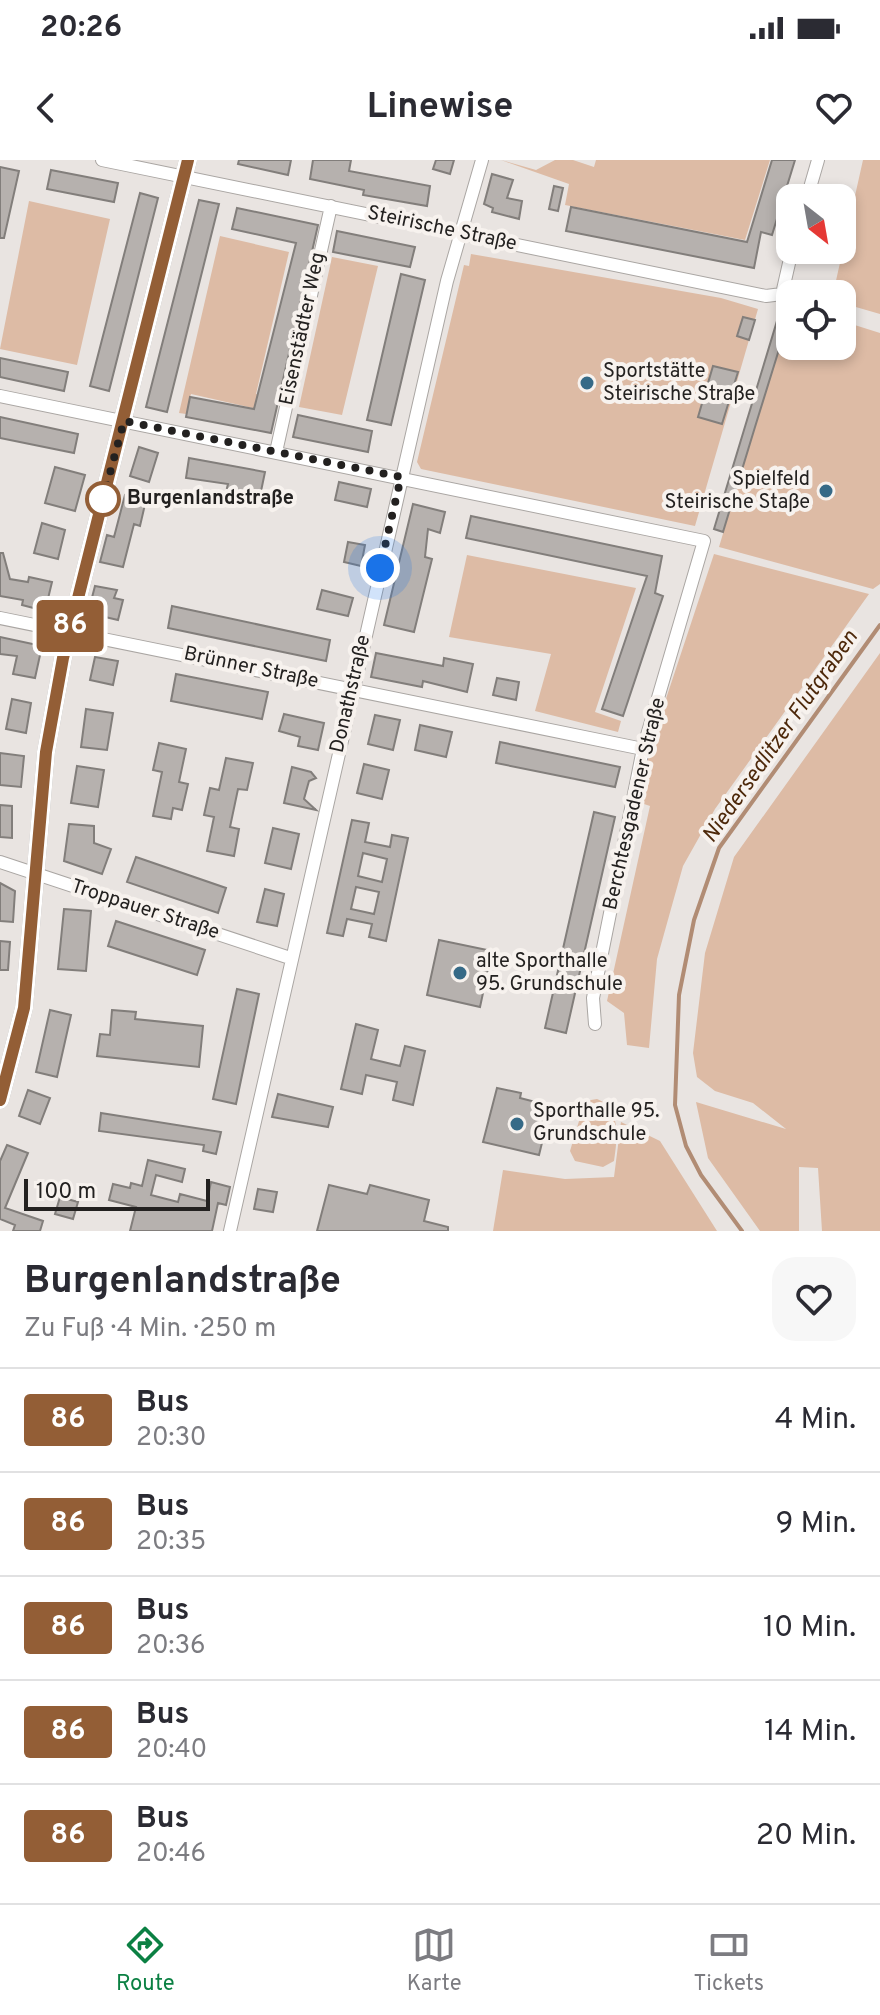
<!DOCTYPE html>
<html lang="de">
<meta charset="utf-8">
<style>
body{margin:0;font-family:Overpass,sans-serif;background:#f7f7f7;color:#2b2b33;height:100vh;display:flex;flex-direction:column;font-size:30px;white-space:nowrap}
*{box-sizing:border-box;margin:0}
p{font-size:26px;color:#7c7c81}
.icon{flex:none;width:44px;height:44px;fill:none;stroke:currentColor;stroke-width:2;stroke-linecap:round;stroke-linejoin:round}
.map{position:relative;height:1071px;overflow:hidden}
.panel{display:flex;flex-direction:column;background:#fff;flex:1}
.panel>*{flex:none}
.badge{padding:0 16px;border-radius:6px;font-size:28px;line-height:52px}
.needle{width:52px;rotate:149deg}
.buttons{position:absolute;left:776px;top:24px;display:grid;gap:16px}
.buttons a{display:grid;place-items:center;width:80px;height:80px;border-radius:16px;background:#fff;box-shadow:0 4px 12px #0003;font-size:40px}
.scale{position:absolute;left:24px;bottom:20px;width:186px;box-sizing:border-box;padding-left:8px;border:4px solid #232120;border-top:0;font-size:22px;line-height:28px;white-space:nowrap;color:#232120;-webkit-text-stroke:6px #f7f2ee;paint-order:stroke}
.you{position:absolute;width:40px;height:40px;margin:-20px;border:6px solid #fff;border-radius:50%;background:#1a73e8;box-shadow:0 0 0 12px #1a73e833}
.map>.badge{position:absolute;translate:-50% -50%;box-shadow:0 0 0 4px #fff}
.round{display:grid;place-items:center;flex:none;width:84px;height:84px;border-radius:24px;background:#f7f7f7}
.summary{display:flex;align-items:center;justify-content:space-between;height:136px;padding:0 24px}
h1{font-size:38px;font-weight:700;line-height:60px}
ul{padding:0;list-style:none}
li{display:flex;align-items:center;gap:24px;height:104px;padding:0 24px;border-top:2px solid #e1e1e2}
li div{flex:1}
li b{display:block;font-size:30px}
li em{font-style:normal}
li .badge{min-width:88px;font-weight:700;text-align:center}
.status{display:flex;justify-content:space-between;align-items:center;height:56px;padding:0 40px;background:#fff;direction:ltr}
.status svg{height:22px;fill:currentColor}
header{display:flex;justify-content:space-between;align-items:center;height:104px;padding:0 24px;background:#fff;font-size:36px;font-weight:700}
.tab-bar{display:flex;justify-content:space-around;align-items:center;height:112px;border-top:2px solid #e1e1e2;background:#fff;font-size:22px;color:#7c7c81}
.tab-bar a{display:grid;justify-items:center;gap:4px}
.tab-bar .selected{color:#0b8043}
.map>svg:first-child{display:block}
</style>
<div class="status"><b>20:26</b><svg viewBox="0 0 49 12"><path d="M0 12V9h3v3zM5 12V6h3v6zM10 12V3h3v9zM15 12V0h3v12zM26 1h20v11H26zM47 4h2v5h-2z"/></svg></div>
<header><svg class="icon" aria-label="back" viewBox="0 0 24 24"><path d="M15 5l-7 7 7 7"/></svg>Linewise<svg class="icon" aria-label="heart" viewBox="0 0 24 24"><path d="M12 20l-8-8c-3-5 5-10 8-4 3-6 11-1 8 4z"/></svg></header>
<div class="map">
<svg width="880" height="1071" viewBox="0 0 880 1071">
<rect width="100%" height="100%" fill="#e9e4e1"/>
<path fill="#ddbba5" d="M 501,0 L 536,10 L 555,0 L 573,0 L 594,7 L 596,0 L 770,0 L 745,80 L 565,45 L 569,24 Z
M 863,0 L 880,0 L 880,154 L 842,143 L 842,134 L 833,134 Z
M 29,41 L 110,59 L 77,205 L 0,189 Z
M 220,76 L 289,92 L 256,234 L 278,239 L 275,253 L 191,234 L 186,254 L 179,253 Z
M 471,94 L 721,138 L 758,149 L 695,366 L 421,309 L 417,302 L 464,105 L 469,106 Z
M 332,97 L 378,106 L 342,255 L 299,247 Z
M 790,145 L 790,186 L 842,186 L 842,161 L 880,173 L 880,424 L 873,429 L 719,387 L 755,267 L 746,264 L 747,257 L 757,260 Z
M 714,394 L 869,434 L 715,649 L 683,706 L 657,799 L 649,888 L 627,885 L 624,853 L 607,841 L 650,646 L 638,642 L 647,596 Z
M 467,395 L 636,428 L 595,552 L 621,561 L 618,572 L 535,551 L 551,494 L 449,477 Z
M 880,493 L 880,1071 L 822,1071 L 818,1008 L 799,1007 L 799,1071 L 760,1071 L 708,998 L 696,942 L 786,969 L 753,943 L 715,931 L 697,917 L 693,893 L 705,793 L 734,697 Z
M 597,939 C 622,948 617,980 614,1001 L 603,1007 L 575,1001 L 570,991 L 585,941 Z
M 621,962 L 660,981 L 717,1071 L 493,1071 L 503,1010 L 565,1019 L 614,1017 Z"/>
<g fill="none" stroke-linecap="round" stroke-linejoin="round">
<path stroke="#b18c74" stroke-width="4" d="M 742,1071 L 701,1015 L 686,986 L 675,945 L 679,835 L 694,760 L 719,688 L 880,465"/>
</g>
<path fill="#b6b1ae" stroke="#827e7b" stroke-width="2" fill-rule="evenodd" d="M 239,0 L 291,0 L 288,15 L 238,4 Z
M 313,0 L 351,0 L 349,11 L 430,26 L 427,46 L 363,35 L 364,30 L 310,19 Z
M 436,0 L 454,0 L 450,14 L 433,9 Z
M 772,0 L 795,0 L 772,75 L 761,72 L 754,108 L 566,71 L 571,47 L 747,82 Z
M 0,7 L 19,11 L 4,78 L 0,78 Z
M 51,10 L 118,23 L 114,42 L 47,29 Z
M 492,14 L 513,20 L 507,38 L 522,41 L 519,59 L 492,52 L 493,48 L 484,44 Z
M 554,26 L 563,28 L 558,51 L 549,49 Z
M 140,33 L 158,38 L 109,231 L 90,226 Z
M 199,40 L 219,44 L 167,252 L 146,247 Z
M 237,48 L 318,65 L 271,273 L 186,257 L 190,237 L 254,249 L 296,83 L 232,69 Z
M 337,71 L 415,87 L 410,107 L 333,92 Z
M 401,114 L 425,120 L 391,265 L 367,260 Z
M 780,151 L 790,154 L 755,267 L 723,372 L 714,369 Z
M 743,157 L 755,160 L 749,180 L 737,176 Z
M 0,198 L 68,212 L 64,231 L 0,217 Z
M 713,206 L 738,212 L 722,264 L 698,257 Z
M 298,255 L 372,271 L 368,292 L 293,277 Z
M 0,257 L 78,274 L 74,293 L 0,278 Z
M 139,287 L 158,293 L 149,322 L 130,316 Z
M 189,298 L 265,312 L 260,336 L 227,328 L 228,324 L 186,318 Z
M 55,307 L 85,315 L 75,351 L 45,343 Z
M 339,322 L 371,329 L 367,347 L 335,340 Z
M 125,335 L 146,340 L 140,366 L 134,364 L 123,407 L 100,402 L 107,375 L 114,377 Z
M 413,344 L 445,352 L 440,373 L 428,369 L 425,397 L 432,399 L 414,472 L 384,465 Z
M 471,356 L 662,396 L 655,433 L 663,436 L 623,556 L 602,549 L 647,416 L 466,378 Z
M 42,363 L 65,370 L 58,399 L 34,393 Z
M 348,382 L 365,385 L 361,406 L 344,402 Z
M 0,393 L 3,393 L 10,419 L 28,422 L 29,417 L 52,422 L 45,451 L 22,445 L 23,440 L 0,436 Z
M 95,426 L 117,430 L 114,438 L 123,440 L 118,460 L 88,453 Z
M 322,430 L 353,438 L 348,456 L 317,449 Z
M 172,446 L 330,480 L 326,501 L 168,468 Z
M 0,477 L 42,486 L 35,518 L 13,514 L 17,496 L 0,494 Z
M 376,493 L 443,506 L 444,498 L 473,504 L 467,532 L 423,521 L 422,527 L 371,517 Z
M 95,497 L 118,501 L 113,525 L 90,520 Z
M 176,514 L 268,532 L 262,559 L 171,541 Z
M 497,518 L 519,522 L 516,540 L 493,535 Z
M 12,539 L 31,543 L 26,573 L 6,569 Z
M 86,549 L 113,553 L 107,590 L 81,587 Z
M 284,554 L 324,563 L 318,590 L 298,586 L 300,577 L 279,571 Z
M 375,555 L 400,560 L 393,590 L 368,584 Z
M 420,565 L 452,572 L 446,597 L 415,590 Z
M 500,582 L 620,607 L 615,627 L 496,603 Z
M 159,583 L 186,589 L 179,622 L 188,624 L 182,650 L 173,648 L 171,659 L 153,656 L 162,612 L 153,610 Z
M 0,593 L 24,596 L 21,627 L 0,625 Z
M 226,598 L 253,603 L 247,630 L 238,629 L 230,667 L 239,669 L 234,696 L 207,691 L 214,657 L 204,655 L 210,628 L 219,630 Z
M 364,604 L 389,610 L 382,639 L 357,633 Z
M 77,606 L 104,610 L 98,647 L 71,643 Z
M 292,607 L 311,612 L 316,618 L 309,621 L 304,639 L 316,650 L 284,643 Z
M 0,645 L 12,646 L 12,678 L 0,677 Z
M 594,652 L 615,657 L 566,873 L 545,868 Z
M 352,660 L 369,663 L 365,682 L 390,687 L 392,675 L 408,678 L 386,781 L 369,777 L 372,764 L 347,759 L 343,776 L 327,773 ZM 363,693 L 387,699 L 382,722 L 358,716 ZM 356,727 L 379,732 L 374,754 L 351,749 Z
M 69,664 L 94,666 L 94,683 L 111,689 L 102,714 L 64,701 Z
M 273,668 L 299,674 L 291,709 L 265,703 Z
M 136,697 L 226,728 L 218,753 L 127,722 Z
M 0,723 L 15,731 L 13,762 L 0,761 Z
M 265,729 L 284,734 L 277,766 L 257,762 Z
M 64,749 L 91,751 L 86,811 L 58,809 Z
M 116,761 L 205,790 L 197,815 L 108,786 Z
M 439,780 L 492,791 L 480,847 L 427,835 Z
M 0,781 L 10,782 L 8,810 L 0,810 Z
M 237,829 L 259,834 L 236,944 L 213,939 Z
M 50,850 L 71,855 L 57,917 L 36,912 Z
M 112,850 L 136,852 L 135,859 L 203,866 L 199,907 L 97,896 L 100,874 L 110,875 Z
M 356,864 L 378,870 L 371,899 L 400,906 L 405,886 L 425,891 L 413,945 L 393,940 L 397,922 L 366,915 L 362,934 L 341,929 Z
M 497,928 L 521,933 L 520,938 L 551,946 L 539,995 L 483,982 Z
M 28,930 L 50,938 L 40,964 L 19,956 Z
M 278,934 L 333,947 L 328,967 L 272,957 Z
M 101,953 L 221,972 L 216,994 L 203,991 L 204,985 L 99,971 Z
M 7,985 L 28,993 L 5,1048 L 43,1061 L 40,1071 L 13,1071 L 15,1065 L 0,1059 L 0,1001 Z
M 148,1000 L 185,1009 L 182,1022 L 156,1015 L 151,1035 L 178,1042 L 180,1034 L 207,1041 L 211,1022 L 230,1027 L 226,1045 L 218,1043 L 212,1071 L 130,1071 L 136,1047 L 109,1040 L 113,1024 L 130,1028 L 131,1023 L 142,1026 Z
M 329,1025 L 367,1034 L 370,1025 L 429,1040 L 424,1061 L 448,1067 L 448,1071 L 317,1071 Z
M 258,1029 L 277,1032 L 273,1052 L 254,1049 Z
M 60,1037 L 78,1042 L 73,1059 L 55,1054 Z"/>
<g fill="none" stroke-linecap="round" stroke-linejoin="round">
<defs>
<path id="minor" d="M 102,0 L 766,136 L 782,134 L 792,90
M 807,38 L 818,0
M 0,236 L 704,381 L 643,589 L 593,838 L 595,864
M 276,292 L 331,46
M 0,458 L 643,589
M 0,702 L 290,798
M 230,1071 L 447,121 L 482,0"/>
<path id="tertiary" d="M 0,940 L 24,848 L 46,592 L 63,498 L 188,0"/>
</defs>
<use href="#minor" stroke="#aaa6a3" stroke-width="14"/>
<use href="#tertiary" stroke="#aaa6a3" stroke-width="18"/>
<use href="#minor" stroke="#fff" stroke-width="12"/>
<use href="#tertiary" stroke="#fff" stroke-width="16"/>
</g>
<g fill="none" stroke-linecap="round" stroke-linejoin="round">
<defs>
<path id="line" d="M 0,940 L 24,848 L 46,592 L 63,498 L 188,0"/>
</defs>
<use href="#line" stroke="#fff" stroke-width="18"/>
<use href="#line" stroke="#935e36" stroke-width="12"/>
<path stroke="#232120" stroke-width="8" stroke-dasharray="0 14.4" d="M 103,339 L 124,261 L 401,317 L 380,408"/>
</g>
<g fill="#366a87" stroke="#f7f2ee" stroke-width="3">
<circle cx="587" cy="223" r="8"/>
<circle cx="826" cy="331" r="8"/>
<circle cx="460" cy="813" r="8"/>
<circle cx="517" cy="964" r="8"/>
</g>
<circle fill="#fff" stroke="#935e36" stroke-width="4" cx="103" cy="339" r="16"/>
<g text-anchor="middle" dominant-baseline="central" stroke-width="8" stroke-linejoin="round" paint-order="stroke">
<g font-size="20" fill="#232120" stroke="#f7f2ee">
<text transform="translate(442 69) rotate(12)">Steirische Straße</text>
<text transform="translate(303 169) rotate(-78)">Eisenstädter Weg</text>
<text transform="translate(251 508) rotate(12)">Brünner Straße</text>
<text transform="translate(351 534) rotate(-77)">Donathstraße</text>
<text transform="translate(635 644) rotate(-77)">Berchtesgadener Straße</text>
<text transform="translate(145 750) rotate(18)">Troppauer Straße</text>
</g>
<g font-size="20" fill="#232120" stroke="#f7f2ee" text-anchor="start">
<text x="603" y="212">Sportstätte<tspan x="603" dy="23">Steirische Straße</tspan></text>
<text x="810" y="320" text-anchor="end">Spielfeld<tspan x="810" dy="23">Steirische Staße</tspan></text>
<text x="476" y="802">alte Sporthalle<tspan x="476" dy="23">95. Grundschule</tspan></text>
<text x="533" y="952">Sporthalle 95.<tspan x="533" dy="23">Grundschule</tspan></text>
</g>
<g font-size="20" font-weight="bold" fill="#232120" stroke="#f7f2ee" text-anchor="start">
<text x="127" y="339">Burgenlandstraße</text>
</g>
<g font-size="22" font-style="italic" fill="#4d280a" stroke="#f7f2ee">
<text transform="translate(781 577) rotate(-55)">Niedersedlitzer Flutgraben</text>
</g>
</g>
</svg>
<div class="buttons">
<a><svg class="needle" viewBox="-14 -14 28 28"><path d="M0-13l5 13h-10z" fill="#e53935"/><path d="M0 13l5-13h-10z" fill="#7c7c81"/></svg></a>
<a><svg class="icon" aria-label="locate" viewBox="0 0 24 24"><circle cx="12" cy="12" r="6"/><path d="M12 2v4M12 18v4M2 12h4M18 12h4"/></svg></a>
</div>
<div class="scale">100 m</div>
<div class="you" style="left:380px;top:408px"></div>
<b class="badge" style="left:70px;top:466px;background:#935e36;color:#fff">86</b>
</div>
<section class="panel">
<div class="summary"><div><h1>Burgenlandstraße</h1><p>Zu Fuß · 4 Min. · 250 m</p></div><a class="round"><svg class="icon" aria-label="heart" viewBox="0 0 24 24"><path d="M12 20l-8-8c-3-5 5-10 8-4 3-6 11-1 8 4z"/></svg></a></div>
<ul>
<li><span class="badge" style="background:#935e36;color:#fff">86</span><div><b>Bus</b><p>20:30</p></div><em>4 Min.</em></li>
<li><span class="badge" style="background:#935e36;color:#fff">86</span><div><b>Bus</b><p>20:35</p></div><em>9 Min.</em></li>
<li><span class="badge" style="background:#935e36;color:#fff">86</span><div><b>Bus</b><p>20:36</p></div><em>10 Min.</em></li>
<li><span class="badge" style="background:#935e36;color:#fff">86</span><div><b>Bus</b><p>20:40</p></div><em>14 Min.</em></li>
<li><span class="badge" style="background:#935e36;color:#fff">86</span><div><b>Bus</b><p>20:46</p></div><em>20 Min.</em></li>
</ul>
</section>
<nav class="tab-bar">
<a class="selected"><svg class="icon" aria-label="directions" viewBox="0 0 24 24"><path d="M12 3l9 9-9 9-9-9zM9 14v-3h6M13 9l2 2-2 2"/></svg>Route</a>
<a><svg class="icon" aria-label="map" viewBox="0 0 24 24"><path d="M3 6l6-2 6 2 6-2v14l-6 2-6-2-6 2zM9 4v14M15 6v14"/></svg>Karte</a>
<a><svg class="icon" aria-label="tickets" viewBox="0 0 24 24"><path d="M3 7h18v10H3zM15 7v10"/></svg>Tickets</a>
</nav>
